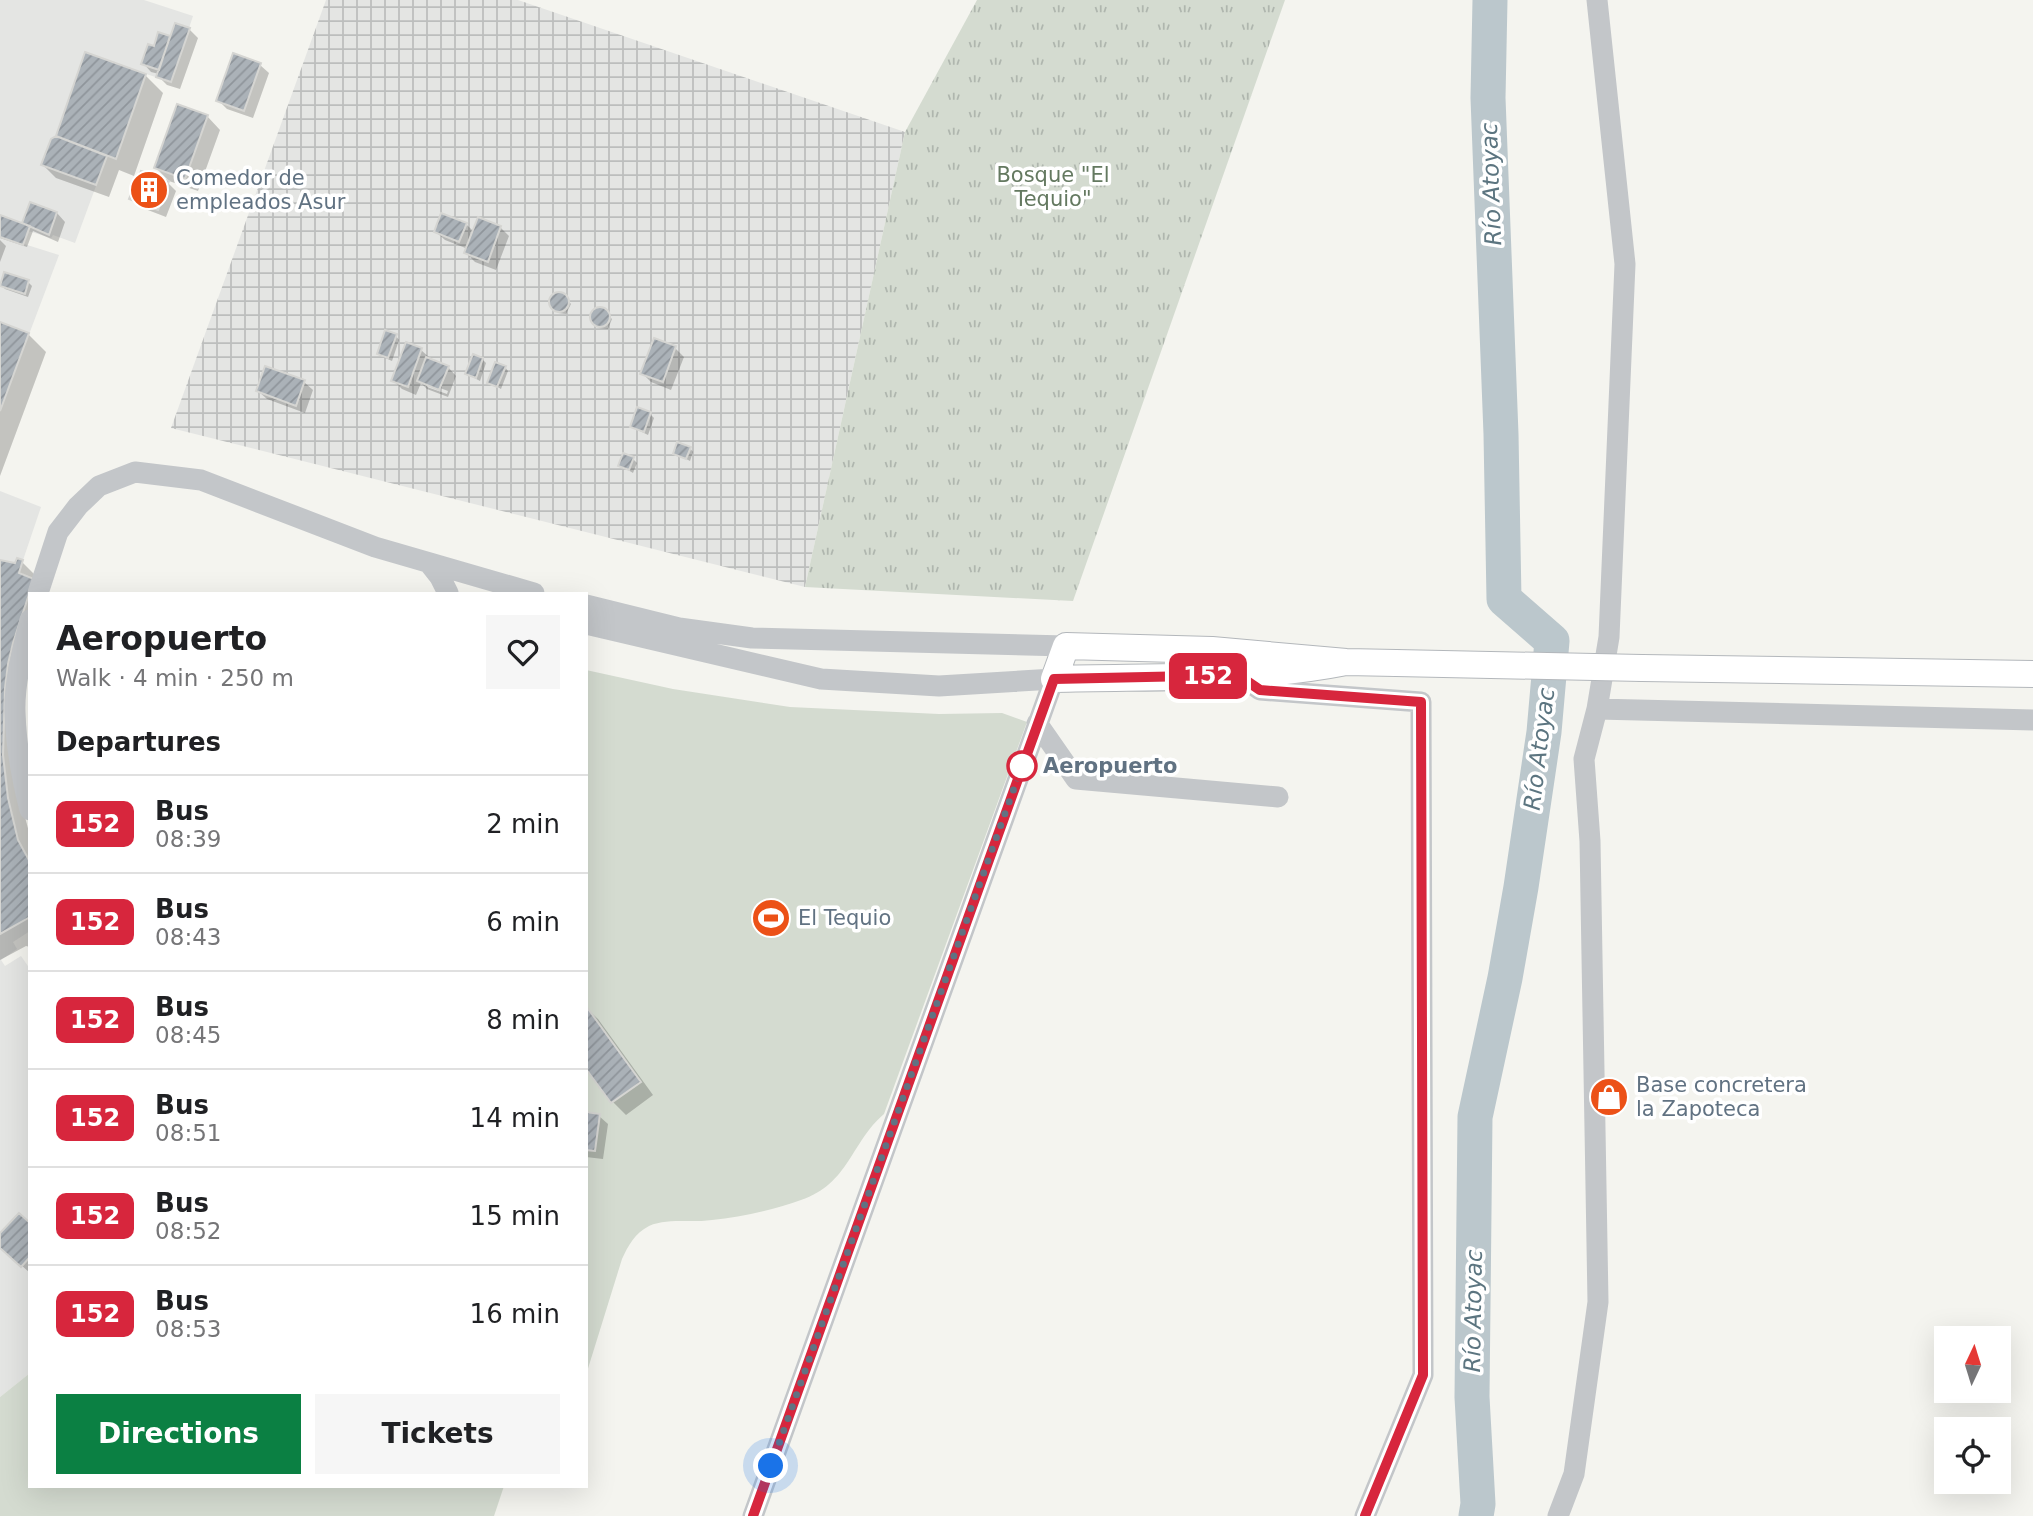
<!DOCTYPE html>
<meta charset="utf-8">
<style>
body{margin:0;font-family:"DejaVu Sans",sans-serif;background:#f6f6f6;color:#202124;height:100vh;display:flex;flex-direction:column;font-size:26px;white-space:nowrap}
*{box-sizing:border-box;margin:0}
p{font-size:23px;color:#757577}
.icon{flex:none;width:38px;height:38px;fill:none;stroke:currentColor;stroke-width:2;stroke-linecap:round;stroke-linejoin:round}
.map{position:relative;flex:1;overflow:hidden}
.details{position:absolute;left:28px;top:592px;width:560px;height:896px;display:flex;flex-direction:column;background:#fff;border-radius:0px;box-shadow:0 7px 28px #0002}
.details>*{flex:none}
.badge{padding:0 14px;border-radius:10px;font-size:24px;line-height:46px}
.needle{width:46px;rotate:4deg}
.buttons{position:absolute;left:1934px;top:1326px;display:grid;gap:14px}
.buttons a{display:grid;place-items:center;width:77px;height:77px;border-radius:0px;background:#fff;box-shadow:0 7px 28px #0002;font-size:35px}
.you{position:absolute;width:35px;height:35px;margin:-18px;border:5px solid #fff;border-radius:50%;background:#1a73e8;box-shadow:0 0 0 10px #1a73e833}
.map>.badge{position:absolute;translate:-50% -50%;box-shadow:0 0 0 4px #fff}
h2{padding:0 28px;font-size:26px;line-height:63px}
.round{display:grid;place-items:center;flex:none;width:74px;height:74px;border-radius:0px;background:#f6f6f6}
.overview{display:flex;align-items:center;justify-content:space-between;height:119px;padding:0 28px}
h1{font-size:33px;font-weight:800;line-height:52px}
.cta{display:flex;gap:14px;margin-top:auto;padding:14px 28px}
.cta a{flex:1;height:80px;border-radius:0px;background:#0b8043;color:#fff;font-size:28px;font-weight:800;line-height:80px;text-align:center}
.cta a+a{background:#f6f6f6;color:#202124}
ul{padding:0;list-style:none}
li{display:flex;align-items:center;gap:21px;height:98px;padding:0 28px;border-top:2px solid #e0e0e0}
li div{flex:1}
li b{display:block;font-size:26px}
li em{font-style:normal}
li .badge{min-width:77px;font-weight:700;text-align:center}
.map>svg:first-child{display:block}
</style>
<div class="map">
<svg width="2033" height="1516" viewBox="0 0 2033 1516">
<defs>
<pattern id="industrial-grid" width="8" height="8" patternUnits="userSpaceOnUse" patternTransform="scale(1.75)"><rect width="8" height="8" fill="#e4e5e3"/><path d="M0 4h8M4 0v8" fill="none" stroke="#bcbebd"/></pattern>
<pattern id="park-tufts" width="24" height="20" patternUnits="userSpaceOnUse" patternTransform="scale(1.75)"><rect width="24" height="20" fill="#d4dbd0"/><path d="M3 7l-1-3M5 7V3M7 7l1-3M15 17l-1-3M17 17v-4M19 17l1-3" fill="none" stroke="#afb6ae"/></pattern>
<pattern id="building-hatch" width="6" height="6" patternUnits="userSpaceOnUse" patternTransform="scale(1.75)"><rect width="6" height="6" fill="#abb2b8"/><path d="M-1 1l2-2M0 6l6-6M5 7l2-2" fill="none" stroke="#8f959b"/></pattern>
</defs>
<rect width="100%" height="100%" fill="#f4f4ef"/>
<path fill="#e4e5e3" d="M 0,0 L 144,0 L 193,16 L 171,82 L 146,74 L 116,159 L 107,156 L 75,243 L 53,235 L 51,238 L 28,231 L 24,244 L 59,255 L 0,411 Z
M 0,491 L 41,507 L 19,572 L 34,579 L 13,643 L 8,664 L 5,688 L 3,755 L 8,798 L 18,840 L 30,862 L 30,931 L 13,942 L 17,949 L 1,960 L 5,966 L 21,956 L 30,969 L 30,1373 L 0,1397 Z"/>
<path fill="url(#industrial-grid)" d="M 326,0 L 518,0 L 905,132 L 805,587 L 171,428 Z"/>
<path fill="#d4dbd0" d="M 586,670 L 673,689 L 790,707 L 939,714 L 1002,713 L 1027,722 L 884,1114 C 851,1142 849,1184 801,1200 C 773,1210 741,1217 712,1220 C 692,1223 668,1218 649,1226 C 635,1233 628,1246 622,1259 L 586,1375 Z
M 30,1373 L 30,1486 L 504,1486 L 494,1516 L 0,1516 L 0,1397 Z"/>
<path fill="url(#park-tufts)" d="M 977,0 L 1285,0 L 1073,601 L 805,587 L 905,132 Z"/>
<path fill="#0003" fill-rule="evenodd" d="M 189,29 L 198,38 L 180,89 L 167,85 L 158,76 L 159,74 L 151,72 L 143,63 L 155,48 L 160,34 L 172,38 Z
M 235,55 L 260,65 L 269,73 L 253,118 L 227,109 L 218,100 Z
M 145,75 L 163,93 L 134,176 L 119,170 L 109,197 L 56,178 L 43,165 L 62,140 L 58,135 Z
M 207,116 L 220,130 L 198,191 L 169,181 L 156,168 Z
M 168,183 L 176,191 L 166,217 L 140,207 L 132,199 Z
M 31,204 L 57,213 L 65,222 L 58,242 L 33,231 L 27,247 L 0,238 L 0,217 L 24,225 Z
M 479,219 L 500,227 L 509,236 L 496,270 L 475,262 L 466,253 L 468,249 L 445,240 L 436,232 L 466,224 L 474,232 Z
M 0,240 L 6,246 L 0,262 Z
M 28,282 L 32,286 L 28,297 L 5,289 L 1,285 Z
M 556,295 L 564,296 L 571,304 L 566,314 L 558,313 L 551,305 L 553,297 Z
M 602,309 L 612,319 L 608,329 L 599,328 L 592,315 L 594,312 Z
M 0,324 L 28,334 L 46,352 L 0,476 Z
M 396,336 L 399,340 L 392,361 L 383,357 L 379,354 Z
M 407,344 L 421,350 L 430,358 L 429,360 L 448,367 L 456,376 L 448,397 L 427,389 L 421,383 L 416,395 L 402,389 L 393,380 ZM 427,383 L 448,391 L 447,394 L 427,387 Z
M 675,348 L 684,357 L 671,390 L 651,382 L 642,373 Z
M 482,359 L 486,363 L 480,381 L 467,374 Z
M 505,367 L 508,371 L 501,389 L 489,382 Z
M 266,368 L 304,382 L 313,390 L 305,413 L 267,399 L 258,391 Z
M 650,414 L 654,418 L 648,435 L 632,427 Z
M 690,448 L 693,452 L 690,461 L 675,453 Z
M 633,459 L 637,463 L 633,473 L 620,465 Z
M 0,562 L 16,566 L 22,562 L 40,580 L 30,593 L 30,662 L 22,707 L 25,817 L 30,836 L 30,947 L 26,946 L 0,960 Z
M 586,1008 L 598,1019 L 653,1095 L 626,1115 L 613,1102 L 588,1068 L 586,1070 Z
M 586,1114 L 599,1116 L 608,1124 L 603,1159 L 586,1157 Z
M 30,1226 L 30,1273 L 0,1246 L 0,1236 Z"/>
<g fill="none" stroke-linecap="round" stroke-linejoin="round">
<path stroke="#bbc7cc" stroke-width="35" d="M 1476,1516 L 1478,1504 L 1472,1397 L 1475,1117 L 1505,978 L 1521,887 L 1544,732 L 1552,641 L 1504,599 L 1501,434 L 1488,98 L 1490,0"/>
</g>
<path fill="url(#building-hatch)" stroke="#d5d5d2" stroke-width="2" d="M 175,23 L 190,28 L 171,82 L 156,77 Z
M 158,32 L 170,36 L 159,70 L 141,64 L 148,44 L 154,46 Z
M 85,52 L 146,74 L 116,159 L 56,136 Z
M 233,53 L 261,63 L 244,111 L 216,101 Z
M 177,104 L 208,115 L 185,179 L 154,168 Z
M 56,136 L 107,156 L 96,185 L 41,165 L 51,139 Z
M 141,171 L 169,181 L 158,210 L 129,199 Z
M 30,202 L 57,212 L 49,235 L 22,223 Z
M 441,213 L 467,223 L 459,242 L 434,232 Z
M 0,215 L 30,226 L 23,245 L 0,237 Z
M 478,217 L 501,226 L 488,262 L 464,253 Z
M 4,272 L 29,280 L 25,294 L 0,286 Z
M549 302a10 10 0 1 1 20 0a10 10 0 1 1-20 0Z
M590 317a10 10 0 1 1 20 0a10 10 0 1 1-20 0Z
M 0,322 L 29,333 L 0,411 Z
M 385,330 L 397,334 L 388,358 L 377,354 Z
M 654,338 L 676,346 L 663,382 L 640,374 Z
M 406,342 L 422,348 L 408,387 L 391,381 Z
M 473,354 L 483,358 L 476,378 L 465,374 Z
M 426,357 L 449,366 L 439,390 L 417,381 Z
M 495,362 L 506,366 L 497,387 L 487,383 Z
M 265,366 L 305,380 L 296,406 L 256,391 Z
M 637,407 L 651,412 L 644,432 L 630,427 Z
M 677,442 L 691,447 L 686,459 L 673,454 Z
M 623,453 L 634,457 L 629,470 L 618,466 Z
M 17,558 L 23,560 L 19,573 L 34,579 L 13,643 L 8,664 L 5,688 L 3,755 L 8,798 L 18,840 L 30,862 L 30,917 L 0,934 L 0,560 L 15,563 Z
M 586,1006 L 641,1082 L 611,1103 L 586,1069 Z
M 586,1112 L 600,1114 L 595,1151 L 586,1150 Z
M 19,1213 L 30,1223 L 30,1257 L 21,1267 L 0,1248 L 0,1233 Z"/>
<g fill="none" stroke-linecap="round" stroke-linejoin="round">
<defs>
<path id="major" d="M 1346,662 C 1250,681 1151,676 1054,679 L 1066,646 L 1212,650 L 1346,662 L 1396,663
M 1642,668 L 2033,674"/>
</defs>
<use href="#major" stroke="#b3b7bb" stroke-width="28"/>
<path stroke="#c3c6c9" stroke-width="21" d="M 429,563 L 440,577 L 448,593
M 38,593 L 58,532 L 78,506 L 99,486 L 135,472 L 201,480 L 375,547 L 534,593
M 586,605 L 679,628 L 752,638 L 1066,646
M 30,620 C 23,649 14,683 15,712 C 16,745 22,779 30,810
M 586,624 L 821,679 L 939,686 L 1054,679 L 753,1516
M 1239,675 L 1260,690 L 1421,702 L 1423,1375 L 1365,1516
M 1597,709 L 2033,720
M 1037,723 L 1076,779 L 1278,797
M 1558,1516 L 1574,1474 L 1598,1302 L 1590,841 L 1584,759 L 1597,709 L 1609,637 L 1625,264 L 1597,0"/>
<use href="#major" stroke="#fff" stroke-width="26"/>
<defs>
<path id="major-bridge" d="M 1396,663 L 1642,668"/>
</defs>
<use href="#major-bridge" stroke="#b3b7bb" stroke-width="28" stroke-linecap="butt"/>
<use href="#major-bridge" stroke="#fff" stroke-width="26"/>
</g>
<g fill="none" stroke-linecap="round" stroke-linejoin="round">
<defs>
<path id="line" d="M 753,1516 L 1054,679 L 1238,675 L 1260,690 L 1421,702 L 1423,1375 L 1365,1516"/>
</defs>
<use href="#line" stroke="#fff" stroke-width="16"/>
<use href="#line" stroke="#d7263d" stroke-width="10"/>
<path stroke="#617282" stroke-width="7" stroke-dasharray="0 12.6" d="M 771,1466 L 1022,766"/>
</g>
<defs>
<symbol id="building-disc" viewBox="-11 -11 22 22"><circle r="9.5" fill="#ec5117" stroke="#fff"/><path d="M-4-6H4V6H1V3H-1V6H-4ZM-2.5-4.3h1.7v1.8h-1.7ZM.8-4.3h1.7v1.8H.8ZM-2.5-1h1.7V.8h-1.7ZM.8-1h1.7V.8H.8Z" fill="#fff"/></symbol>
<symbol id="stadium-disc" viewBox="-11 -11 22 22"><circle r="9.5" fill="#ec5117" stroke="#fff"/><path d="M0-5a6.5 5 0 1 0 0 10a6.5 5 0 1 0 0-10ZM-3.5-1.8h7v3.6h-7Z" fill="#fff"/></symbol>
<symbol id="shop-disc" viewBox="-11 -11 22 22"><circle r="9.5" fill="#ec5117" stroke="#fff"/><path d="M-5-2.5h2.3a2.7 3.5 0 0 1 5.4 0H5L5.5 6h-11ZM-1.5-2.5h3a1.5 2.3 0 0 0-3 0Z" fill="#fff"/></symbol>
</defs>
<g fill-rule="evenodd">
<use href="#building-disc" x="127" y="168" width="44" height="44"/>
<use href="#stadium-disc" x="749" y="896" width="44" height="44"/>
<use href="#shop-disc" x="1587" y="1075" width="44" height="44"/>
</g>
<circle fill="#fff" stroke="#d7263d" stroke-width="3.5" cx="1022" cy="766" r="14"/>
<g text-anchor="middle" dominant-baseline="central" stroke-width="7" stroke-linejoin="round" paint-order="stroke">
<g font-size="21" fill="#647960" stroke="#fff">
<text x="1053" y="175">Bosque "El<tspan x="1053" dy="24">Tequio"</tspan></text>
</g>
<g font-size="21" fill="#617282" stroke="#fff" text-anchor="start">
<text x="176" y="178">Comedor de<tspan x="176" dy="24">empleados Asur</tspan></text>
<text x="798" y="918">El Tequio</text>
<text x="1636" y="1085">Base concretera<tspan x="1636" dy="24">la Zapoteca</tspan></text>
</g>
<g font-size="21" font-weight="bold" fill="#617282" stroke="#fff" text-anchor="start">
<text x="1043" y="766">Aeropuerto</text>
</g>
<g font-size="23" font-style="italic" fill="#5c7580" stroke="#fff">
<text transform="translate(1491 184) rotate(-92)">Río Atoyac</text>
<text transform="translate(1539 749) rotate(-83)">Río Atoyac</text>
<text transform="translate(1473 1311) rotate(-89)">Río Atoyac</text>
</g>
</g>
</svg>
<div class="buttons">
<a><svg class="needle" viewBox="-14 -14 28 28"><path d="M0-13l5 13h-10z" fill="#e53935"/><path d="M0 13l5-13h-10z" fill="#757577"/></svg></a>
<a><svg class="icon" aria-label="locate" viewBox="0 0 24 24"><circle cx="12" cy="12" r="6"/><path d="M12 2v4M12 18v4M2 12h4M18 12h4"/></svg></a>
</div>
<div class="you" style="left:771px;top:1466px"></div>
<b class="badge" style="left:1208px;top:676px;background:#d7263d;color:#fff">152</b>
<section class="details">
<div class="overview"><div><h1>Aeropuerto</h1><p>Walk · 4 min · 250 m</p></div><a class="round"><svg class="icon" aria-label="heart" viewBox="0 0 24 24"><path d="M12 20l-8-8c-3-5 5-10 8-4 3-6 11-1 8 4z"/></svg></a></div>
<h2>Departures</h2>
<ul>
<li><span class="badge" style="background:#d7263d;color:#fff">152</span><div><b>Bus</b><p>08:39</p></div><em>2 min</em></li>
<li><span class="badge" style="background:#d7263d;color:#fff">152</span><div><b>Bus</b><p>08:43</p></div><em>6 min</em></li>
<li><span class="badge" style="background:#d7263d;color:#fff">152</span><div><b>Bus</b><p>08:45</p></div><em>8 min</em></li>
<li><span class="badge" style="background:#d7263d;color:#fff">152</span><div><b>Bus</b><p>08:51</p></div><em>14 min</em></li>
<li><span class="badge" style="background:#d7263d;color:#fff">152</span><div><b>Bus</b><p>08:52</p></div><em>15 min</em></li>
<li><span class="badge" style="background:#d7263d;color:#fff">152</span><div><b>Bus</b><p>08:53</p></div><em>16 min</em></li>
</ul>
<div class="cta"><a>Directions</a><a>Tickets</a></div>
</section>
</div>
